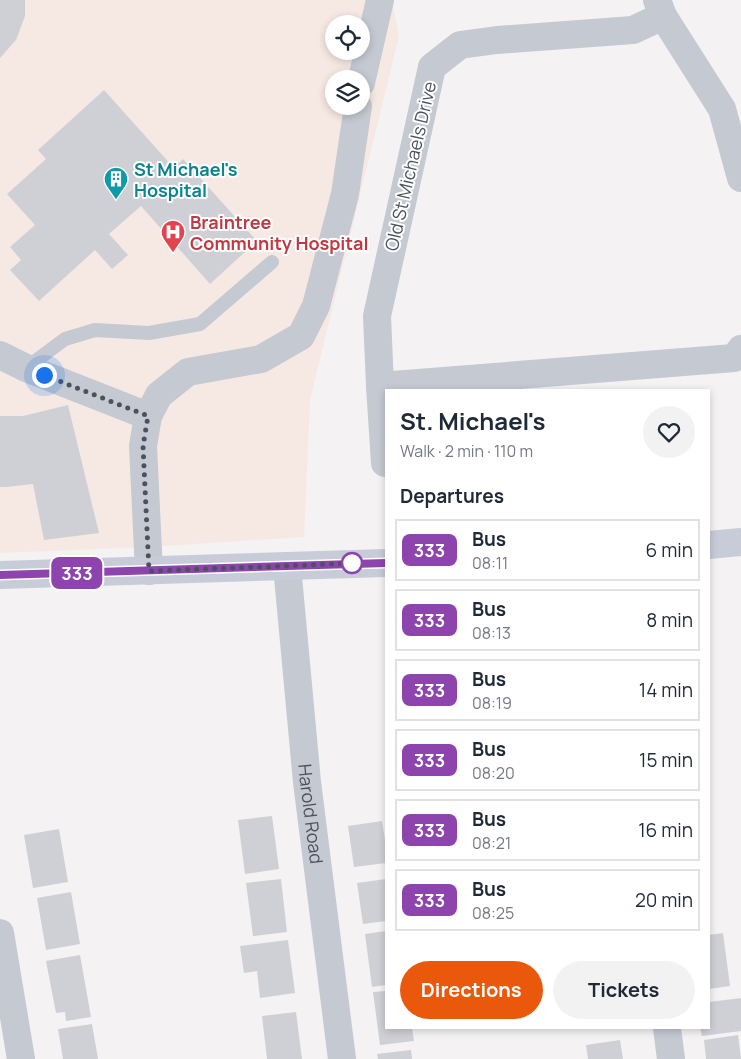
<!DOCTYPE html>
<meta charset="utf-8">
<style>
body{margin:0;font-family:Manrope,sans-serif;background:#f2f2f3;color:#1f2937;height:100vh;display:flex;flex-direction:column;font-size:19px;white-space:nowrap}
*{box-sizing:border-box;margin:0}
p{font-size:16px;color:#747a83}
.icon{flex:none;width:28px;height:28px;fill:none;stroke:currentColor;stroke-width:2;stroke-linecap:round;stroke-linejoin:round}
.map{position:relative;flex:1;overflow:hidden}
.drawer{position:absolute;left:385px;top:389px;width:325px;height:640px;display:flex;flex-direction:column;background:#fff;border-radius:0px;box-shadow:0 2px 8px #0003}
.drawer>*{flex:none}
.badge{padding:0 10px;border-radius:8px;font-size:18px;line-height:32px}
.fabs{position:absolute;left:325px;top:15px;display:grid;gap:10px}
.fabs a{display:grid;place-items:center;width:45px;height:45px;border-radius:50%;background:#fff;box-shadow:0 2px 8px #0003;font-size:25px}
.you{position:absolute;width:25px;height:25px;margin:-12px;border:4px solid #fff;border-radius:50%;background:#1a73e8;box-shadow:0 0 0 8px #1a73e833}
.map>.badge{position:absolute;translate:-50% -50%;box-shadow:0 0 0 2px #fff}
h2{padding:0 15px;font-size:19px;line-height:45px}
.round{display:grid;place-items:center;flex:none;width:52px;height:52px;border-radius:26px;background:#f2f2f3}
.overview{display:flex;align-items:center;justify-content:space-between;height:85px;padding:0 15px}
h1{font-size:24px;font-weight:700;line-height:38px}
.button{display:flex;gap:10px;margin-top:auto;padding:10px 15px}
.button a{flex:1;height:58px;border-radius:30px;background:#ea580c;color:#fff;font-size:20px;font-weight:700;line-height:58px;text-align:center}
.button a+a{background:#f2f2f3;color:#1f2937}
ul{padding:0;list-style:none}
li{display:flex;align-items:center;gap:15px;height:62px;margin:0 10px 8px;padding:0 5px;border:2px solid #e0e1e3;border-radius:0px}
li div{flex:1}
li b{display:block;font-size:19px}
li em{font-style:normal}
li .badge{min-width:55px;font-weight:700;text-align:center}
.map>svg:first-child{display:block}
</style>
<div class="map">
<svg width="741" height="1059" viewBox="0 0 741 1059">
<rect width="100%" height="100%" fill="#f4f2f2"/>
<path fill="#f6e9e4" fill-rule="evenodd" d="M 0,0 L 392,0 L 399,36 L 310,400 L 304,537 L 147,547 L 0,553 ZM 334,24 L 361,24 L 361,51 L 334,51 ZM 334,79 L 361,79 L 361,106 L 334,106 Z"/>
<path fill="#cfd0d6" d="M 0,0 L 25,0 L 25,16 L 16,40 L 0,58 Z
M 104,90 L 174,168 L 183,159 L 257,241 L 210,284 L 141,206 L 109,234 L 128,255 L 112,269 L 95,250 L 39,301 L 10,270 L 21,260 L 10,247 L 35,225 L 7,194 L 46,159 L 38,150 Z
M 68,405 L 99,533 L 44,540 L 33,484 L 6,487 L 0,487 L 0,416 L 23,416 Z
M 272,816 L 279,869 L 245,874 L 238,820 Z
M 382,821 L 386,847 L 386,863 L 354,867 L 348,826 Z
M 59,829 L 68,882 L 33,888 L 24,835 Z
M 281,879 L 287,932 L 253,936 L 246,883 Z
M 386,879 L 386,921 L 363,924 L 357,883 Z
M 71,892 L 80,944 L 46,950 L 37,898 Z
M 386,931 L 386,985 L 372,987 L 365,934 Z
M 723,933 L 730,986 L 709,989 L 709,935 Z
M 288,940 L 295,993 L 260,998 L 257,971 L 244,973 L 240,946 Z
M 80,955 L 91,1017 L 66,1021 L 65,1012 L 56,1013 L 46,961 Z
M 386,991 L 386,1028 L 412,1028 L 414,1041 L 380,1045 L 373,992 Z
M 741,998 L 741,1031 L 702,1036 L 700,1028 L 709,1028 L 709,1002 Z
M 296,1012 L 302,1059 L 267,1059 L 262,1016 Z
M 92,1024 L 98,1059 L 63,1059 L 58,1029 Z
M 738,1035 L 741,1059 L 706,1059 L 704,1040 Z
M 620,1040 L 623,1059 L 588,1059 L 586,1045 Z
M 411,1050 L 412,1059 L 378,1059 L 377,1054 Z"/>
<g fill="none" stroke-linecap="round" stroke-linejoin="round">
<path stroke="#c4c9d2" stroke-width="14" d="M 26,368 L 65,339 L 95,330 L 149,333 L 200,324 L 272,262"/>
<g stroke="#c4c9d2" stroke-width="28">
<path d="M 657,0 L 663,16 L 722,109 L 741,178"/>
<path d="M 663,16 L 633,30 L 497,40 L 460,45 L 432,67 L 377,316 L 380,386 L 734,358 L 741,349"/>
<path d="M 361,83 L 380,0"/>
<path d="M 0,355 L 26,368 L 148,416"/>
<path d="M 380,386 L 385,463"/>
<path id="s1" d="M 287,566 L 307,782 L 342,1059"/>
<path d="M 149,571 L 143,446 L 148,416 L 159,395 L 188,372 L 261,359 L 301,336 L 316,306 L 345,194 L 358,106"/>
<path d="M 0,933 L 21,1059"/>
<path d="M 667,1028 L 671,1059"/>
</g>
<path stroke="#c7ccd8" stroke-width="28" d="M 709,545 L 741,542
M 0,575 L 386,563"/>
</g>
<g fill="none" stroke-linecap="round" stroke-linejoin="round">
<defs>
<path id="line" d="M 0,575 L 386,563"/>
</defs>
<use href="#line" stroke="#fff" stroke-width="11"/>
<use href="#line" stroke="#8e44ad" stroke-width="8"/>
<path stroke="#4b515e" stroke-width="5" stroke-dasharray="0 9" d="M 44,375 L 148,416 L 143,446 L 149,571 L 286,566 L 352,563"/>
</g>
<defs>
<symbol id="building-pin" viewBox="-11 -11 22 30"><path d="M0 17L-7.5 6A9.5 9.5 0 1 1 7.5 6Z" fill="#0f9aa8" stroke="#fff"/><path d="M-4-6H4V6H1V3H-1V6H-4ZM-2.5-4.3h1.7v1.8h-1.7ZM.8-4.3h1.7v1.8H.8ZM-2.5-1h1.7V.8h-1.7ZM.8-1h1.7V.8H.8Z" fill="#fff"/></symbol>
<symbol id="hospital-pin" viewBox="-11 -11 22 30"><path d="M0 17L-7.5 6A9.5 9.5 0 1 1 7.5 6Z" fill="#e0444e" stroke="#fff"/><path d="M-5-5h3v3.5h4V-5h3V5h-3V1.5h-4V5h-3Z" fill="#fff"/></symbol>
</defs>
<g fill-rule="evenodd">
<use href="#building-pin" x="102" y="165" width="28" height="38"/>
<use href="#hospital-pin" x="159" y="218" width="28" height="38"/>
</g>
<circle fill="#fff" stroke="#8e44ad" stroke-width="2.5" cx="352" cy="563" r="10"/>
<g text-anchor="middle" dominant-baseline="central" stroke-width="4" stroke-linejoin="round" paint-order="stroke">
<g font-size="18" fill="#4b515e" stroke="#fff">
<text transform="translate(410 166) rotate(-77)">Old St Michaels Drive</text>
<text stroke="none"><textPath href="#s1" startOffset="249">Harold Road</textPath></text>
</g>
<g font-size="18" font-weight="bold" fill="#0d838f" stroke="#fff" text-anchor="start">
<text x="134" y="169">St Michael's<tspan x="134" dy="21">Hospital</tspan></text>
</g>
<g font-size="18" font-weight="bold" fill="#be3a42" stroke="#fff" text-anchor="start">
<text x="190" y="222">Braintree<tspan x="190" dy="21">Community Hospital</tspan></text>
</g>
</g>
</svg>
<div class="fabs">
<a><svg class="icon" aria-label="locate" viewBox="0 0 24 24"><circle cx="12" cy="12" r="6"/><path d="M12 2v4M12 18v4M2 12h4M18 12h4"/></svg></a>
<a><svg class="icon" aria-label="layers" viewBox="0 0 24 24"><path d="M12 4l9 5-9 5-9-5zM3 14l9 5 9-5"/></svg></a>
</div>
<div class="you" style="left:44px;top:375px"></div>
<b class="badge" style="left:77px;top:573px;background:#8e44ad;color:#fff">333</b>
<section class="drawer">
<div class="overview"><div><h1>St. Michael's</h1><p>Walk · 2 min · 110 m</p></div><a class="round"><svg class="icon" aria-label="heart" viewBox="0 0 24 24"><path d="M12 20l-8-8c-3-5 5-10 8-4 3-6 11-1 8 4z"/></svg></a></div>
<h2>Departures</h2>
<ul>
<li><span class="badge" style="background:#8e44ad;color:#fff">333</span><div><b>Bus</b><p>08:11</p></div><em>6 min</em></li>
<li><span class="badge" style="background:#8e44ad;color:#fff">333</span><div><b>Bus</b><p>08:13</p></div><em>8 min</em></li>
<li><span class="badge" style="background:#8e44ad;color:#fff">333</span><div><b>Bus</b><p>08:19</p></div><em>14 min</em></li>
<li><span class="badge" style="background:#8e44ad;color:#fff">333</span><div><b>Bus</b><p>08:20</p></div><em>15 min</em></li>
<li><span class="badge" style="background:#8e44ad;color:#fff">333</span><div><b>Bus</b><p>08:21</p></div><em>16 min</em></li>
<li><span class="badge" style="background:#8e44ad;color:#fff">333</span><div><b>Bus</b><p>08:25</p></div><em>20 min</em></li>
</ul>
<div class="button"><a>Directions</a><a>Tickets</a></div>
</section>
</div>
